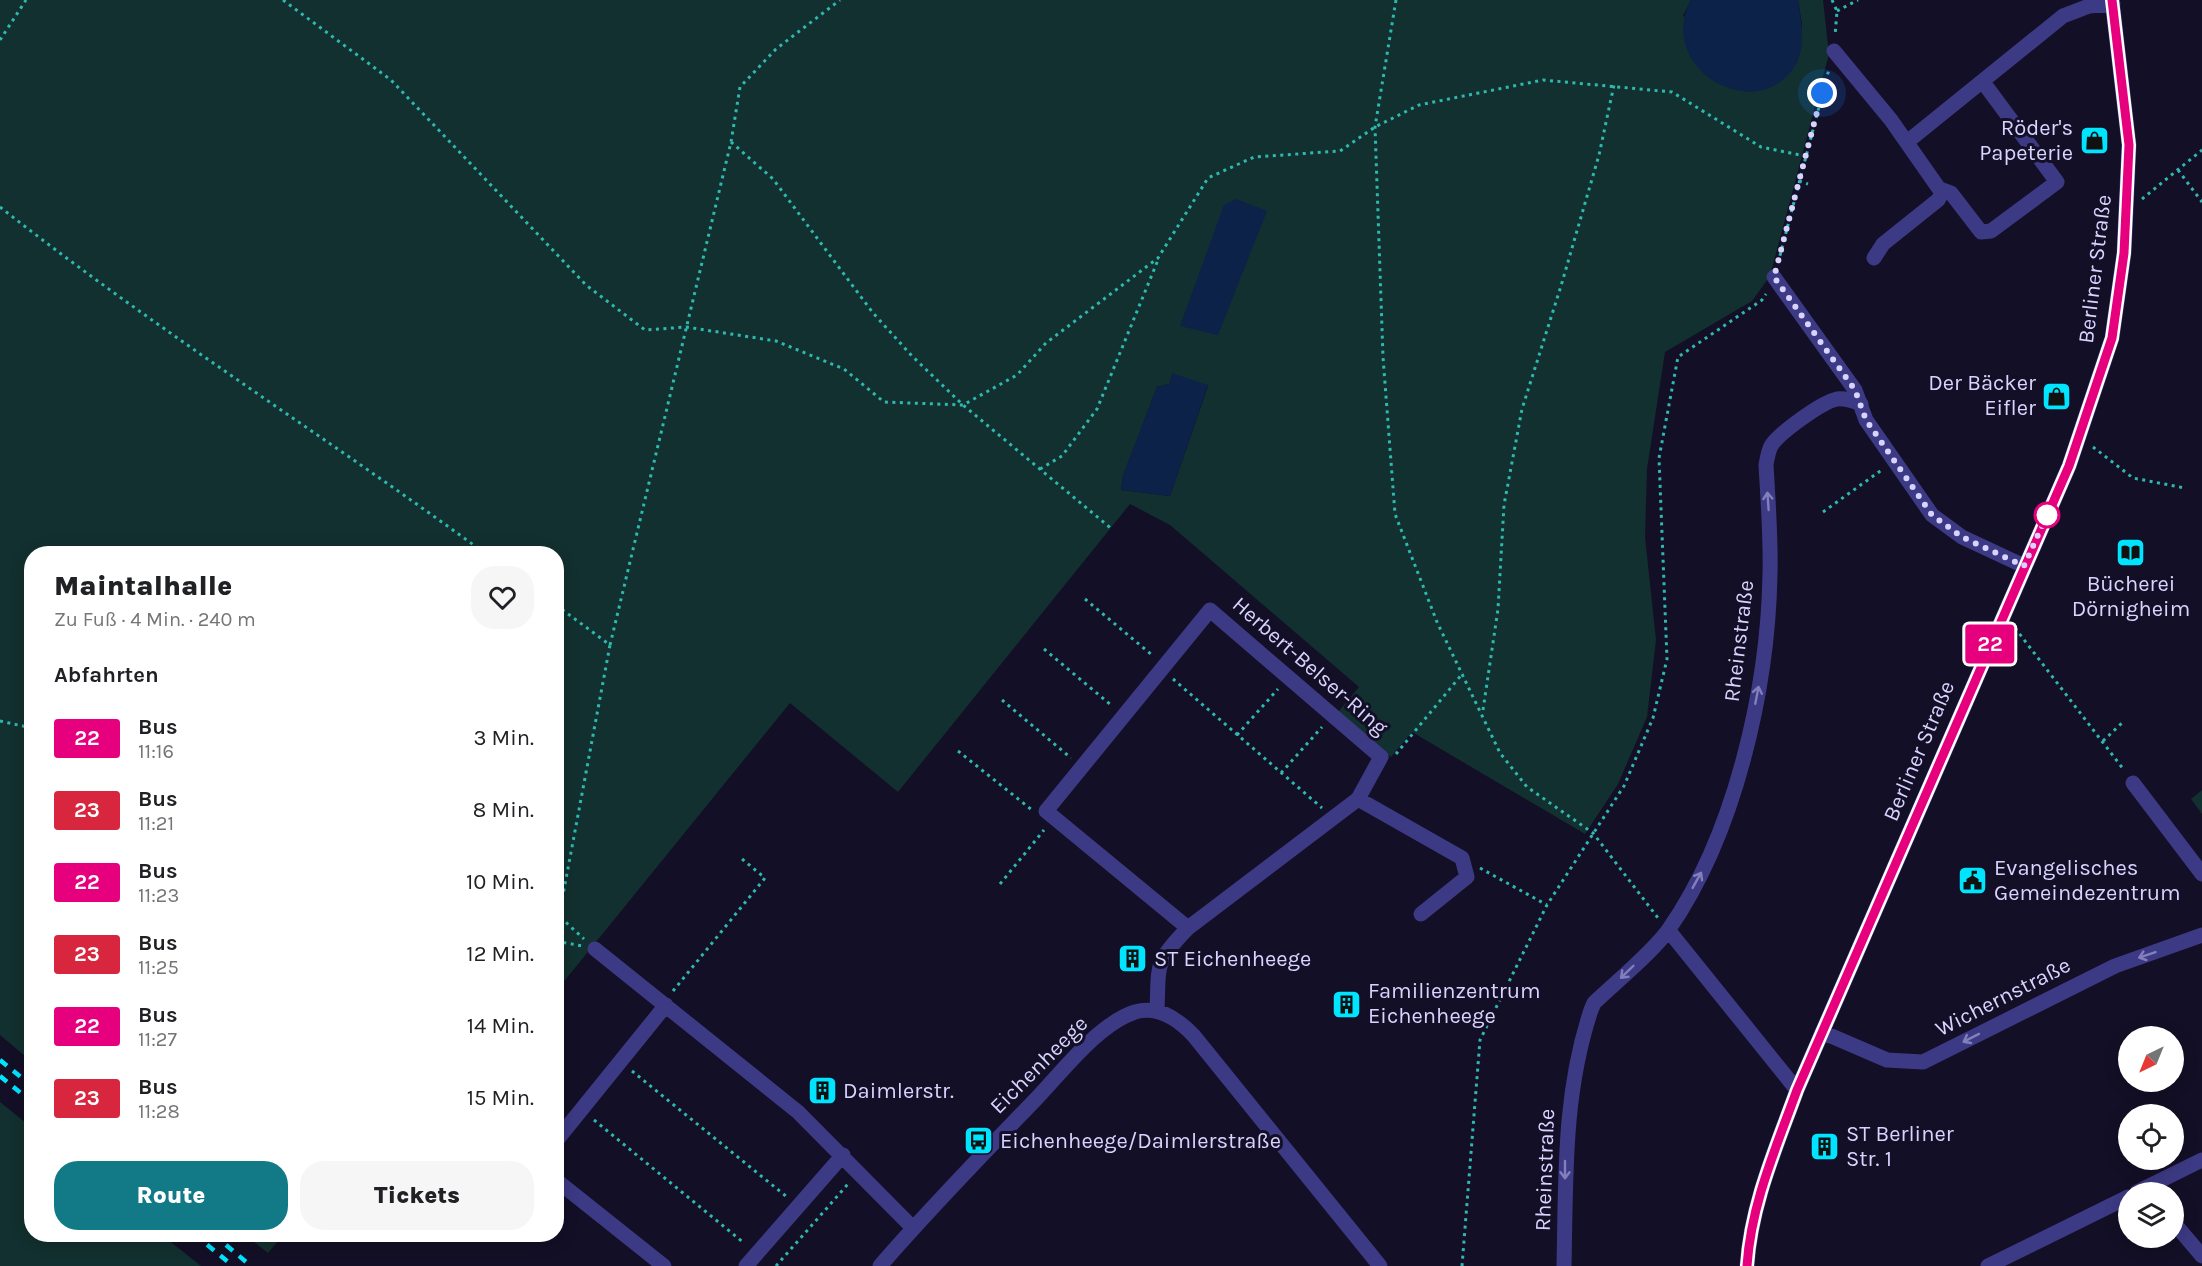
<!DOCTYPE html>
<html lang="de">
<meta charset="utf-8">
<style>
body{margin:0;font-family:Karla,sans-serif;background:#f6f6f6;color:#202124;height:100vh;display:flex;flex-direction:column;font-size:22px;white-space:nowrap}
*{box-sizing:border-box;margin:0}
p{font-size:20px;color:#757577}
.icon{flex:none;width:33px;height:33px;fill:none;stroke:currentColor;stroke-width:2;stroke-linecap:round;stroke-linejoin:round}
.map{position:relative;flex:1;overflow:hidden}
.sheet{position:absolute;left:24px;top:546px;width:540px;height:696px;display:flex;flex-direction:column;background:#fff;border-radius:24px;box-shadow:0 3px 15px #0003}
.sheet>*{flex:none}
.badge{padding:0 12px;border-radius:4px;font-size:21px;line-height:39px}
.needle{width:39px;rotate:223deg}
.fabs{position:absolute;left:2118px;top:1026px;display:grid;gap:12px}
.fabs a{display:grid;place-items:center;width:66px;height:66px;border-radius:50%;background:#fff;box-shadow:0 3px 15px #0003;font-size:30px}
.you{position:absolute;width:30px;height:30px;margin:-15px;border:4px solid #fff;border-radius:50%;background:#1a73e8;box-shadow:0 0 0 9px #1a73e833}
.map>.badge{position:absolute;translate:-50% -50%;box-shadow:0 0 0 3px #fff}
h2{padding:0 30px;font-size:22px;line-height:54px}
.round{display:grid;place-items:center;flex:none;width:63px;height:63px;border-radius:24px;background:#f6f6f6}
.summary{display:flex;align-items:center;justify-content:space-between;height:102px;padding:0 30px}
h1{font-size:28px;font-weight:800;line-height:45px}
.action{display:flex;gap:12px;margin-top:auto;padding:12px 30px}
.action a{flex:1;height:69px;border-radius:24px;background:#127987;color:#fff;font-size:24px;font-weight:800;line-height:69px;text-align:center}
.action a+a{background:#f6f6f6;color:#202124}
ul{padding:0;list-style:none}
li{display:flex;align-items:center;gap:18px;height:72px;padding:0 30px}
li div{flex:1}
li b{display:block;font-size:22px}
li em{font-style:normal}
li .badge{min-width:66px;font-weight:700;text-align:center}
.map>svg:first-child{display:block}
</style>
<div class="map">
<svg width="2202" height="1266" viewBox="0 0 2202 1266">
<rect width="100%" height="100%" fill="#130f26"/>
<path fill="#12302f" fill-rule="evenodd" d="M 0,0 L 1691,0 L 1683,16 L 1797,63 L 1802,24 L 1798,0 L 1823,0 L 1829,54 L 1770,276 L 1752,301 L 1665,352 L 1647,469 L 1645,537 L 1656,640 L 1647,717 L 1618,784 L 1585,834 L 1412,732 L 1391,757 L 1338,712 L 1359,687 L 1170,525 L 1130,504 L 898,792 L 790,703 L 557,990 L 556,554 L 32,554 L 31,1061 L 0,1035 ZM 1169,384 L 1208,386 L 1170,496 L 1121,490 L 1123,476 L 1157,387 Z
M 2202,790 L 2202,814 L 2191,799 Z
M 0,1102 L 31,1127 L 32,1234 L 162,1235 L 201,1266 L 0,1266 Z
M 245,1235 L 283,1235 L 268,1253 Z"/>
<path fill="#0c2248" d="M 1691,0 L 1798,0 C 1801,19 1806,46 1796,64 C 1759,128 1654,70 1691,0 Z
M 1236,199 L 1267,211 L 1218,335 L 1180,326 L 1224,205 Z
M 1172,373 L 1208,385 L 1170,496 L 1121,490 L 1123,475 L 1157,387 L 1169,384 Z"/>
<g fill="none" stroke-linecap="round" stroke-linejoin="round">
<path stroke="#2fb8b0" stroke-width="3" stroke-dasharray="3 4.5" stroke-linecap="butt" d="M 283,0 L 391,80 L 586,285 L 645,330 L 686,327 L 776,341 L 844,369 L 884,402 L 963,405 L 1017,375 L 1046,343 L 1158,258 L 1208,178 L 1254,157 L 1340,151 L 1375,127 L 1419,105 L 1543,80 L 1672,92 L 1761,147 L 1805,156
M 1396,0 L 1375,127 L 1383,357 L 1395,514 L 1437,622 L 1500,753 L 1527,787 L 1593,833 L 1658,918
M 1832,0 L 1837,11 L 1835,36
M 1837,11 L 1858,0
M 0,40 L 26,0
M 731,142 L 773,179 L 873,313 L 912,356 L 963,405 L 1113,530
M 2178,170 L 2202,202
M 1799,181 L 1808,184
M 2142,199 L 2202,150
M 0,207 C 156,330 325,436 486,554
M 1778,263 L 1829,69
M 2093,447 L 2133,478 L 2185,488
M 1040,469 L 1062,456 L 1097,409 L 1158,260
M 1823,512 L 1883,469
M 1085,599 L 1152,655
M 556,605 L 610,645 L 559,916 L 584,939
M 2015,628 L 2124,770
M 610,645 L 731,142 L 740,87 L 776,49 L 840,0
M 1044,649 L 1111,705
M 1173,679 L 1322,808
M 1002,700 L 1071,758
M 1483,710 L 1498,609 L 1504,505 L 1522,409 L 1561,286 L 1599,155 L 1614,85
M 0,721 L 32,728
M 1237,735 L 1278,689
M 2103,741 L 2124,721
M 958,751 L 1032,810
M 1396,754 L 1463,673
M 1281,773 L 1322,727
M 1480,868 L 1547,905
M 1000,884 L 1044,830
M 556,941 L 582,946
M 673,991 L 765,878 L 742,859
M 632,1071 L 787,1197
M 594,1120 L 744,1243
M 776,1266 L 848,1184
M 1462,1266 L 1480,1040 L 1547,905 L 1624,786 L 1653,718 L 1667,659 L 1659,458 L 1678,357 L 1762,300 L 1766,294"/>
<path stroke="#3d3a85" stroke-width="15" d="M 1834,51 L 1891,120 L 1942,193 L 1938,200 L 1883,244 L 1874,258
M 1907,142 L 2063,16 L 2089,6 L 2113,4
M 1940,189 L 1951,193 L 1981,232 L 1991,231 L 2057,182 L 1983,82
M 1774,277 L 1855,390 L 1866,420 L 1932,515 L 1962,537 L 2024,566
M 2133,783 L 2202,874
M 1358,799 L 1462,858 L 1467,877 L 1421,914
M 1669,931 L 1797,1090
M 595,949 L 798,1112 L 913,1228
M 1157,1010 C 1159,963 1154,963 1188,928 L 1358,799 L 1381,757 L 1210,610 L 1046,811 L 1188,928
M 1822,1032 L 1887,1060 L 1923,1062 L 2115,966 L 2202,935
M 556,1141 L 666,1005
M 556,1180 L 664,1266
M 2137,1192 L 2202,1160
M 2174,1223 L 2202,1256
M 746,1266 L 843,1155
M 880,1266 C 930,1208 983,1154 1036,1099 C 1062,1072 1098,1024 1135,1012 C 1159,1005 1179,1020 1194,1036 L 1380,1266
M 1564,1266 C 1566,1178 1563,1094 1591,1010 L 1594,1003 C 1615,983 1654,951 1669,929 C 1735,834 1768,689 1770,574 C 1771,538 1768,501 1766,465 C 1767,459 1768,452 1771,446 C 1779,433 1822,402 1837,399 C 1846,398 1853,401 1861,404
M 1747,1266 C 1751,1204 1776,1148 1797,1090 L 2069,466 L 2112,338 L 2124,253 L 2129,145 L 2112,0
M 1988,1266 L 2128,1197"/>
<path stroke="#00e5ff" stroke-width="4.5" stroke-dasharray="9 8" stroke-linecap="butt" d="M 0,1060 L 32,1086
M 0,1076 L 32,1102
M 194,1234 L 233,1266
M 213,1234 L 251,1266"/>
</g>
<defs><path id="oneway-shaft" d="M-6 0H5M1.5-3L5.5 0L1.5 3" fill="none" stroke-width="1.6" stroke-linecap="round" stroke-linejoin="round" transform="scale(1.5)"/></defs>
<g stroke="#837fbc">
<use href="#oneway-shaft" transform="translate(1768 501) rotate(-94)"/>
<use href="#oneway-shaft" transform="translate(1757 695) rotate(-79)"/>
<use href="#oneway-shaft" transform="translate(1697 880) rotate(-61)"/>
<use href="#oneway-shaft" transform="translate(2147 955) rotate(161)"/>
<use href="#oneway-shaft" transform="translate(1627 972) rotate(136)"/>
<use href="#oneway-shaft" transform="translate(1971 1038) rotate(153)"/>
<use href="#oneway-shaft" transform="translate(1565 1170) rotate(90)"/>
</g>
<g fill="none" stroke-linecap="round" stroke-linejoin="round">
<defs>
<path id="line" d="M 1747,1266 C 1751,1204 1776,1148 1797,1090 L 2069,466 L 2112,338 L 2124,253 L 2129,145 L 2112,0"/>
</defs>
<use href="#line" stroke="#fff" stroke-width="14"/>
<use href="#line" stroke="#e6007e" stroke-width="9"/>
<path stroke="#d9d4ff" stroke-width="6" stroke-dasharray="0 10.8" d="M 1822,93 L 1774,277 L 1855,390 L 1866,420 L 1932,515 L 1962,537 L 2024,566 L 2047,515"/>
</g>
<defs>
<symbol id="shop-square" viewBox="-11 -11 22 22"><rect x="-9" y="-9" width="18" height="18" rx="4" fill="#00e5ff" stroke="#130f26"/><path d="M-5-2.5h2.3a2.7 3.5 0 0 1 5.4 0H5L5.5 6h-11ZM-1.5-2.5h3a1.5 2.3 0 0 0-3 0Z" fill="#111"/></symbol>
<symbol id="library-square" viewBox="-11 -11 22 22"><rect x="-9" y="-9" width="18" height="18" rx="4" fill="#00e5ff" stroke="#130f26"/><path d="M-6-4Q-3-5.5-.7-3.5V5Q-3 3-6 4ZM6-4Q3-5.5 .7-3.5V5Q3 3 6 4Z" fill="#111"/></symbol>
<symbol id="civic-square" viewBox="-11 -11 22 22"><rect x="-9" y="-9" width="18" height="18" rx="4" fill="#00e5ff" stroke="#130f26"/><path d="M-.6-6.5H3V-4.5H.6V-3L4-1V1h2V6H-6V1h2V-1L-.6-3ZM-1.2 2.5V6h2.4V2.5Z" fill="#111"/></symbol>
<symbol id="building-square" viewBox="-11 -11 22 22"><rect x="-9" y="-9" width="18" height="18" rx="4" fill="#00e5ff" stroke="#130f26"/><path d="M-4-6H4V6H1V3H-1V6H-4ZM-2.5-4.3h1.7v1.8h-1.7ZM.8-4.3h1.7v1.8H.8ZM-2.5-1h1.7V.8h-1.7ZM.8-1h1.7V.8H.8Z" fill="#111"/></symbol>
<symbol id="bus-square" viewBox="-11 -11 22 22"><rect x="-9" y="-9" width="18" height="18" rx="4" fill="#00e5ff" stroke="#130f26"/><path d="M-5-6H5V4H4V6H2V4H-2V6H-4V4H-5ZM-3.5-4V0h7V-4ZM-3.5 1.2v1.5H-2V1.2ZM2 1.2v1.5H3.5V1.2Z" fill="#111"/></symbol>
</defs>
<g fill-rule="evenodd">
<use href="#shop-square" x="2078" y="124" width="33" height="33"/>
<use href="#shop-square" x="2040" y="380" width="33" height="33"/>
<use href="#library-square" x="2114" y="536" width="33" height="33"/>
<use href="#civic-square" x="1956" y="864" width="33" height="33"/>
<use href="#building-square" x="1116" y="942" width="33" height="33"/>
<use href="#building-square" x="1330" y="988" width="33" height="33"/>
<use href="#building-square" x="806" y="1074" width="33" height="33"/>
<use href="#bus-square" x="962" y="1124" width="33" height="33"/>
<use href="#building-square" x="1808" y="1130" width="33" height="33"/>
</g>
<circle fill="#fff" stroke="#e6007e" stroke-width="3" cx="2047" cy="515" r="12"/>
<g text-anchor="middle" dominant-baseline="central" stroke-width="6" stroke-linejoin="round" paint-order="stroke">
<g font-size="22" fill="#d9d4ff" stroke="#130f26" text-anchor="start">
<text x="2073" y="128" text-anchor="end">Röder's<tspan x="2073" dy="25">Papeterie</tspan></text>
<text x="2036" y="383" text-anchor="end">Der Bäcker<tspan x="2036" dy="25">Eifler</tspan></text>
<text x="2131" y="584" text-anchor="middle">Bücherei<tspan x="2131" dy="25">Dörnigheim</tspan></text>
<text x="1994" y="868">Evangelisches<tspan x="1994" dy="25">Gemeindezentrum</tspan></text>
<text x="1154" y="959">ST Eichenheege</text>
<text x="1368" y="991">Familienzentrum<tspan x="1368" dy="25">Eichenheege</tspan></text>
<text x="843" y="1091">Daimlerstr.</text>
<text x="1846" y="1134">ST Berliner<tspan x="1846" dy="25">Str. 1</tspan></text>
<text x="1000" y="1141">Eichenheege/Daimlerstraße</text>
</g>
<g font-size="22" fill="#d9d4ff" stroke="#130f26">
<text transform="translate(2095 269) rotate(-83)">Berliner Straße</text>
<text transform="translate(1739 641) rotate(-83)">Rheinstraße</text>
<text transform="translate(1310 666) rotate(41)">Herbert-Belser-Ring</text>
<text transform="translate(1919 751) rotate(-67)">Berliner Straße</text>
<text transform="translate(2003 997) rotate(-27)">Wichernstraße</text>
<text transform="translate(1039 1065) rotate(-45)">Eichenheege</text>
<text transform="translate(1545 1170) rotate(-88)">Rheinstraße</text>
</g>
</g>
</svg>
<div class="fabs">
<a><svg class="needle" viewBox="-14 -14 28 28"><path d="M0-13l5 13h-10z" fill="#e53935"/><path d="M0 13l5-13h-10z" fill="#757577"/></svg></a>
<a><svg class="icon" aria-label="locate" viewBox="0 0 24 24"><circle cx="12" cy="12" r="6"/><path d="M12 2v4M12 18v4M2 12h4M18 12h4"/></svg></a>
<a><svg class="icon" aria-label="layers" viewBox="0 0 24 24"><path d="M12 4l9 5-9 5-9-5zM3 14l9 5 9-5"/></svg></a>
</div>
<div class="you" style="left:1822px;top:93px"></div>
<b class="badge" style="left:1990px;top:644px;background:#e6007e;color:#fff">22</b>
<section class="sheet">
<div class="summary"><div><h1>Maintalhalle</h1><p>Zu Fuß · 4 Min. · 240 m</p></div><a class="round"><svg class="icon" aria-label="heart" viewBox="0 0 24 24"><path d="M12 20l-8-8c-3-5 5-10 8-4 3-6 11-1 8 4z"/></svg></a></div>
<h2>Abfahrten</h2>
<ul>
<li><span class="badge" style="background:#e6007e;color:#fff">22</span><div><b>Bus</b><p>11:16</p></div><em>3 Min.</em></li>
<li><span class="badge" style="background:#d7263d;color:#fff">23</span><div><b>Bus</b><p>11:21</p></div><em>8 Min.</em></li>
<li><span class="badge" style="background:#e6007e;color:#fff">22</span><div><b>Bus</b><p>11:23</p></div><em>10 Min.</em></li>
<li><span class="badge" style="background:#d7263d;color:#fff">23</span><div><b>Bus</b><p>11:25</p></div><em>12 Min.</em></li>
<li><span class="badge" style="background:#e6007e;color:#fff">22</span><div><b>Bus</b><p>11:27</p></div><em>14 Min.</em></li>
<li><span class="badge" style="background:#d7263d;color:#fff">23</span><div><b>Bus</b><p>11:28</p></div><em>15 Min.</em></li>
</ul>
<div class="action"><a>Route</a><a>Tickets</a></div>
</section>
</div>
